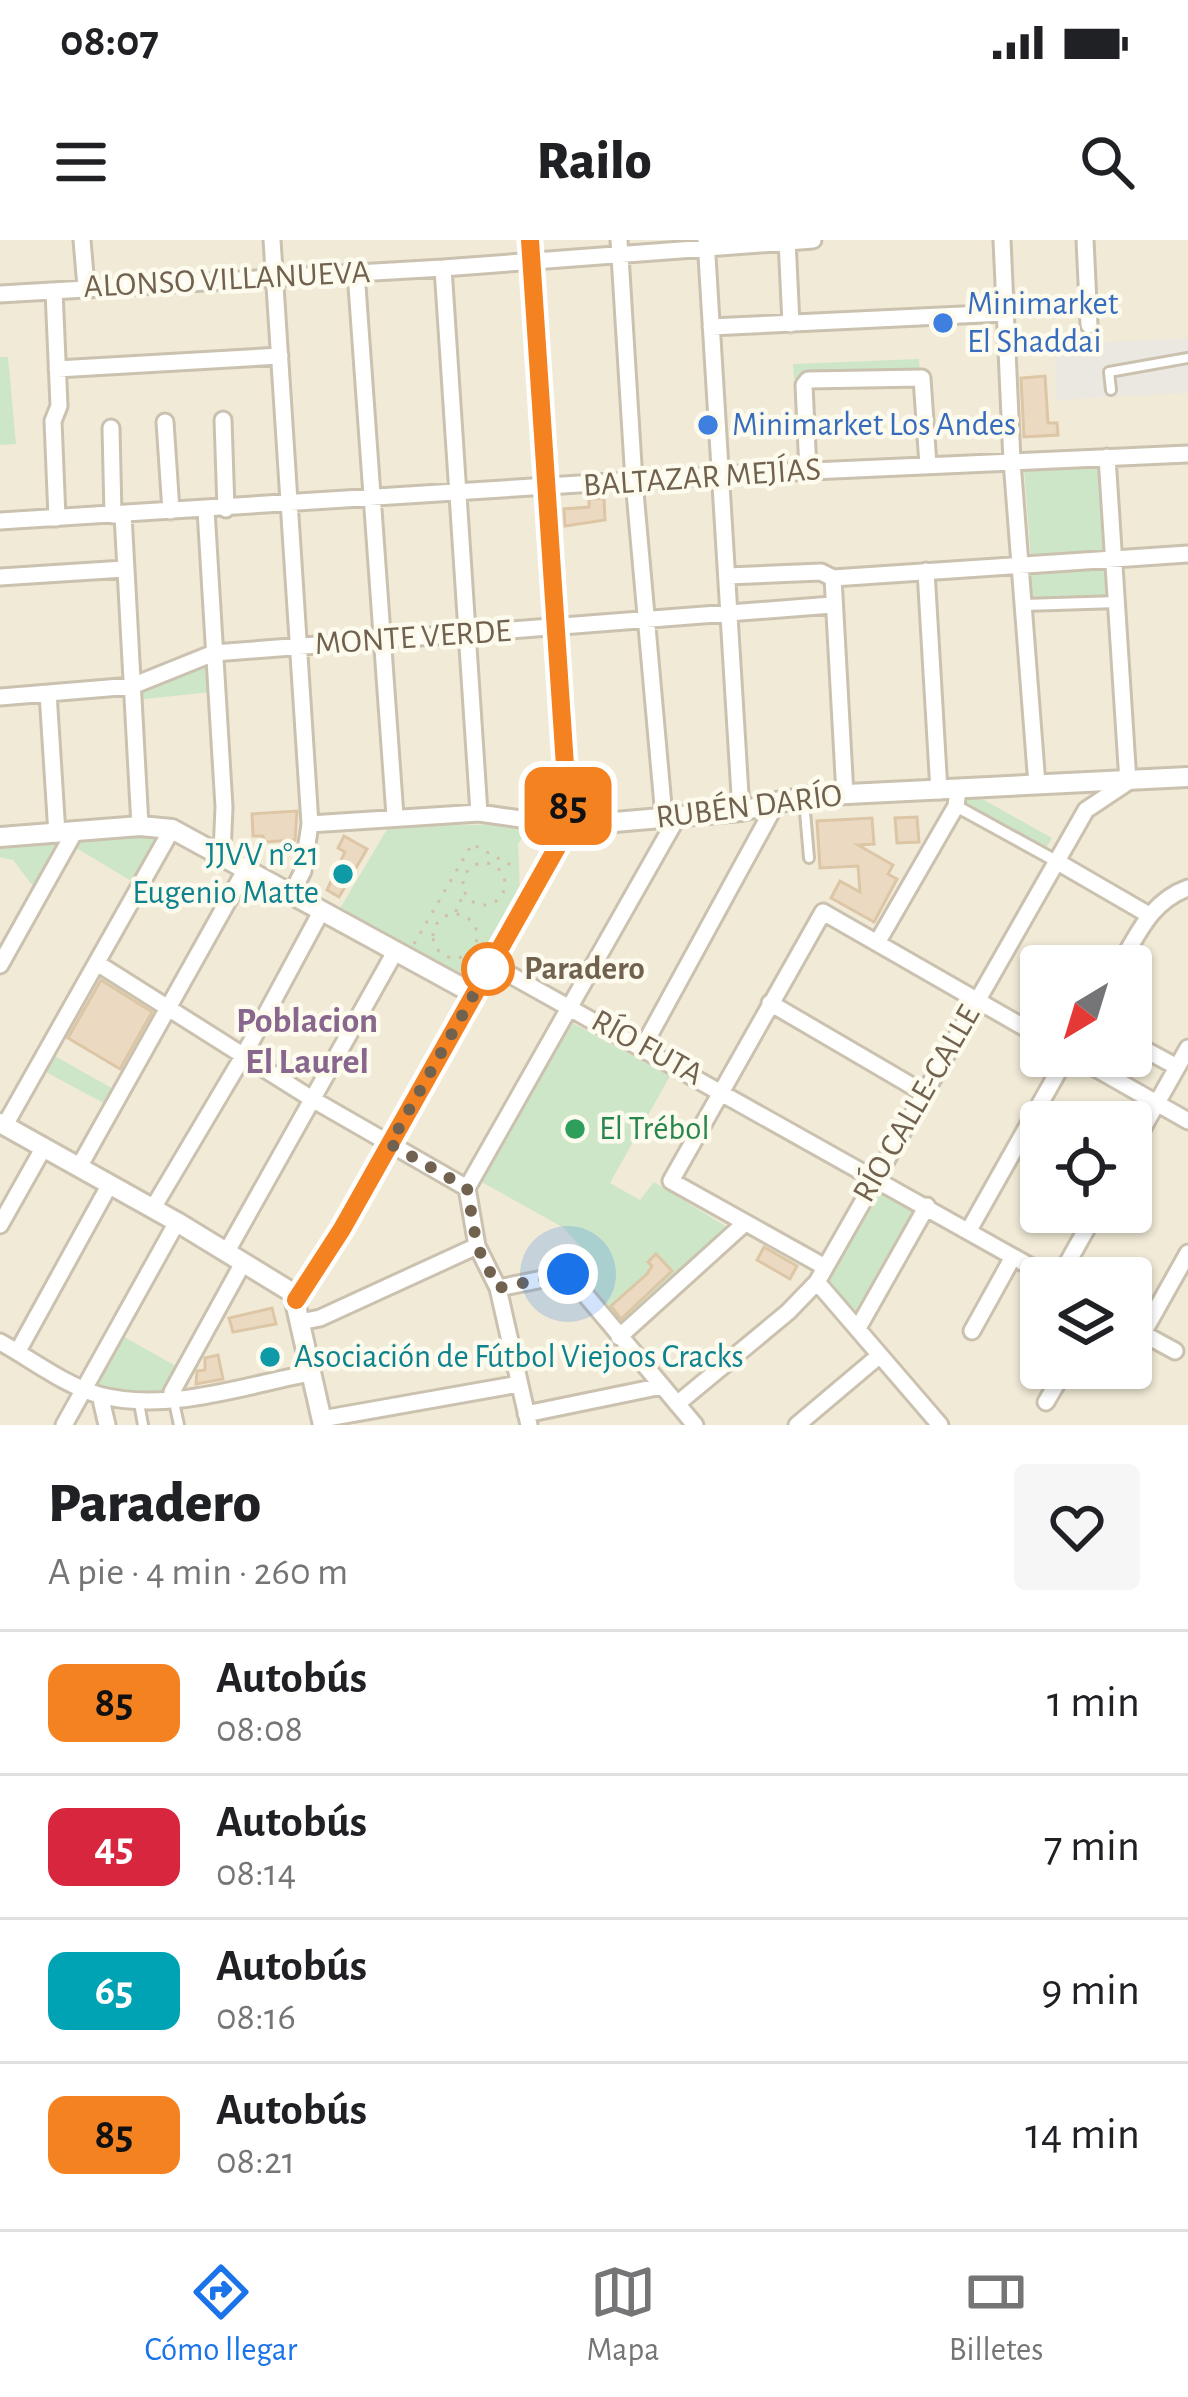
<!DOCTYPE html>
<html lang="es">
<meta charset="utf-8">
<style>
body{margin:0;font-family:"Alegreya Sans",sans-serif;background:#f6f6f6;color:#202124;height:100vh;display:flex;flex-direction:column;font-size:45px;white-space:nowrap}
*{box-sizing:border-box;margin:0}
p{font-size:39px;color:#757577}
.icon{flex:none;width:66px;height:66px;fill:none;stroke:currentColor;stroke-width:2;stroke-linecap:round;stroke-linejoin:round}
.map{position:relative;height:1185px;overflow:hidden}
.panel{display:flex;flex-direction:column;background:#fff;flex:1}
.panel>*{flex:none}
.badge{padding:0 24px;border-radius:18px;font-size:42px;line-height:78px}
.needle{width:78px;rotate:218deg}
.tools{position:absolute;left:1020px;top:705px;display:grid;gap:24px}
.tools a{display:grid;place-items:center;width:132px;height:132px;border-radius:12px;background:#fff;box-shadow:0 3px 9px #0004;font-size:60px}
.you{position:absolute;width:60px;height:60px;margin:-30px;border:9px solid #fff;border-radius:50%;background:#1a73e8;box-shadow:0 0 0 18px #1a73e833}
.map>.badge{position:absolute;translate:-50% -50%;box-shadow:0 0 0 6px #fff}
.round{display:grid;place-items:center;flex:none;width:126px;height:126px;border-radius:12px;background:#f6f6f6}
.summary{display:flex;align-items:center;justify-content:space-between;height:204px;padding:0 48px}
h1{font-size:57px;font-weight:800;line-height:90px}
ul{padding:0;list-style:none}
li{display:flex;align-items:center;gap:36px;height:144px;padding:0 48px;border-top:3px solid #e0e0e0}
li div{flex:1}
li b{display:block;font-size:45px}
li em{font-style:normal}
li .badge{min-width:132px;font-weight:700;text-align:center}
.status{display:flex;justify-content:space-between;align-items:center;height:84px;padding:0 60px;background:#fff;direction:ltr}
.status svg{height:33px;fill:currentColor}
header{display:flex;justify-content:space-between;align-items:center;height:156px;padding:0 48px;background:#fff;font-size:54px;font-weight:800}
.dock{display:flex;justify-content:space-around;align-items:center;height:168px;border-top:3px solid #e0e0e0;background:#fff;font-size:33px;color:#757577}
.dock a{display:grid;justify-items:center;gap:6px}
.dock .selected{color:#1a73e8}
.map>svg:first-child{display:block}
</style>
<div class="status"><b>08:07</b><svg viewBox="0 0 49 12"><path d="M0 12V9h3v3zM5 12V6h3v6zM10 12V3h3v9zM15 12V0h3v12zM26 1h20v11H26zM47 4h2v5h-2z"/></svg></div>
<header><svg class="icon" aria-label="menu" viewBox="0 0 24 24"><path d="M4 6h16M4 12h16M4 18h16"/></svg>Railo<svg class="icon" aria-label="search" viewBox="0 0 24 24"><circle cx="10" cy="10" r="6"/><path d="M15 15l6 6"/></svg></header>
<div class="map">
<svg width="1188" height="1185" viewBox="0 0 1188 1185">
<rect width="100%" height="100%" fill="#faf7e8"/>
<path fill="#f1ead7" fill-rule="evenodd" d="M 0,0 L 1188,0 L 1188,1185 L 0,1185 ZM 1041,726 L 1131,726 L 1131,816 L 1041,816 ZM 1041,882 L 1131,882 L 1131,972 L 1041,972 ZM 1041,1038 L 1131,1038 L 1131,1128 L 1041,1128 Z"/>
<path fill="#ebe8e1" d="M 1188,98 L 1188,153 L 1057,160 L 1054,105 Z"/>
<path fill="#cee6c8" d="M 0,117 L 8,117 L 16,204 L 0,205 Z
M 919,119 L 920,135 L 794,139 L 793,124 Z
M 1105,221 L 1109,316 L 1031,320 L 1024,228 Z
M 1112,325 L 1114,365 L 1030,369 L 1028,329 Z
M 209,423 L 211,452 L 136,460 L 139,448 Z
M 968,551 L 1052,598 L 1044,612 L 960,566 Z
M 532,584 L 518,604 L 520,651 L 469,741 L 339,670 L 389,586 Z
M 139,594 L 159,595 L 162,602 L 138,645 L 73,606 L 77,598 Z
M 54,600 L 57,611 L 36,650 L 13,620 L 0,617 L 0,601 Z
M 569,781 L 670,836 L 610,943 L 640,960 L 654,942 L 727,987 L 690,1025 L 621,1085 L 615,1085 L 592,1058 L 596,1024 L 564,988 L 480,941 Z
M 53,815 L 117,851 L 109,866 L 44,831 Z
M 879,942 L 922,967 L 856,1080 L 825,1043 Z
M 119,1094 L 181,1129 L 166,1155 L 96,1147 L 94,1139 Z"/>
<path fill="#ebdac1" stroke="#ddc6a5" stroke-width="3" d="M 1045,136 L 1048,183 L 1057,183 L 1058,195 L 1024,197 L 1021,138 Z
M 604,258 L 605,280 L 565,286 L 564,269 L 589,267 L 589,259 Z
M 297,571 L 295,600 L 264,602 L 263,596 L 253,596 L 252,574 Z
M 917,577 L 919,602 L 897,603 L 895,578 Z
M 872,578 L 874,604 L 858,605 L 893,625 L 888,634 L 897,639 L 874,682 L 831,658 L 840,641 L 860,652 L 858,626 L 820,628 L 817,581 Z
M 344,596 L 367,609 L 339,657 L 327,650 L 345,612 L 338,608 Z
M 101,740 L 152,772 L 120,829 L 68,798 Z
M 764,1007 L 797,1026 L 790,1039 L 757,1020 Z
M 656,1014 L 672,1031 L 621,1079 L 611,1066 L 647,1034 L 652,1026 L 648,1022 Z
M 272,1068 L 276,1084 L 233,1092 L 229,1078 Z
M 218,1115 L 223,1139 L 196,1144 L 197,1131 L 205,1130 L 205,1118 Z"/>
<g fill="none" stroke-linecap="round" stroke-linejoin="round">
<defs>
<path id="service" d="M 1111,150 L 1109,132 L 1188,118
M 804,560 L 809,618
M 174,1162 L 179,1185
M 139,1163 L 143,1185"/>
<path id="pedestrian" d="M 1024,365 L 1118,362
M 956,566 L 1056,621"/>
<path id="minor" d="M 82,0 L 86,47
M 272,0 L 310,584 L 303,631 L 292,653
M 619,0 L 634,241 L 664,577
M 706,0 L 741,571
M 787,0 L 791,84
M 1002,0 L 1012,221 L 1037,545
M 1085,0 L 1089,85
M 443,28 L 479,573
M 356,32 L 395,576
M 54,51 L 59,166 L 53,181 L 57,278
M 0,54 L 443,28 L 813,0
M 711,87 L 1004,73
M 57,129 L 280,116
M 223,180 L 226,269
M 165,182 L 171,271
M 111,188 L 113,275
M 808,231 L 804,145 L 808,140 L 922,138 L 928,225
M 206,270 L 224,567 L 222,613
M 123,275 L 140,586
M 0,281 L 721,235 L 1188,214
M 926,331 L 939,551
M 728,336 L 821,332 L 833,338 L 1188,314
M 0,337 L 124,329
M 833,338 L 845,555
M 48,453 L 57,594
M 0,457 L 132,446 L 214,413 L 832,365
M 310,584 L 479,573 L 569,586
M 1056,621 L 1149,675
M 877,703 L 956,566 L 958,549
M 97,723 L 312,859 L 467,948
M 491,724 L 1051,1038
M 0,725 L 75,591
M 1119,726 C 1138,694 1151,661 1188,648
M 770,763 L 924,853
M 1131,802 L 1177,827
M 643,807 L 778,560
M 1074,816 L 1188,881
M 5,885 L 172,589
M 1131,909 L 1188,808
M 79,927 L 247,627
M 467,948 L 678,576
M 467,948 L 477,1006 L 498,1048 L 529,1185
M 153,968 L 245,813 L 322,670
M 0,985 L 44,907
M 969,990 L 1067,816
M 226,1013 L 395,712
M 825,1027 L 671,941 L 823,672 L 1041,797
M 1059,1038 L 1096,972
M 817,1042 L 940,1185
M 498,1048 L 568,1034 L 695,1185
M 300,1082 L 320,1078 L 477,1006
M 1131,1087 L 1175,1111
M 858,1088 L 927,966
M 972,1091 L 1013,1017
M 1143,1093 L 1188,1013
M 619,1097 L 745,983
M 0,1102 C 31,1119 64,1145 99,1155 C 167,1173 243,1146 310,1133
M 18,1111 L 110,944
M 100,1155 L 107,1185
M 174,1160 L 172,1152 L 243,1023
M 1046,1162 L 1066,1128
M 677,1164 L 788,1072 L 817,1042 L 1086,570 L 1128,542 L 1107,217
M 526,1174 L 662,1146
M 322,1179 L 519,1144
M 64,1185 L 177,982
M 797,1185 L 880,1115"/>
<path id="tertiary" d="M 569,586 L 741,571 L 808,556 L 1188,537
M 0,597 L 140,586 L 172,589 L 474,754
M 0,883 L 177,982 L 293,1053 L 323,1185
M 296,1060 L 342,989 L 569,586 L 531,0"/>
</defs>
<use href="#service" stroke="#cbc1af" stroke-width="14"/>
<use href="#pedestrian" stroke="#cbc1af" stroke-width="16"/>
<use href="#minor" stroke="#cbc1af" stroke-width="21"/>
<use href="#tertiary" stroke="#cbc1af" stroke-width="24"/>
<path stroke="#d1c0a6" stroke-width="3" stroke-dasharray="3 9" stroke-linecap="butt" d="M463 644a21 21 0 1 1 42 0a21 21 0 1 1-42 0Z
M 456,672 L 457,663 L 466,657
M433 696a22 22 0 1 1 44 0a22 22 0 1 1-44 0Z
M 414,704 L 472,604 L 511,625"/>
<use href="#service" stroke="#fff" stroke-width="8"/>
<use href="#pedestrian" stroke="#fff" stroke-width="10"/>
<use href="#minor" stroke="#fff" stroke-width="15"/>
<use href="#tertiary" stroke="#fff" stroke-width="18"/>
</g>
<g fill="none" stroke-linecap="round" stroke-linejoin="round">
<defs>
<path id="line" d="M 296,1060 L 342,989 L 569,586 L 530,0"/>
</defs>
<use href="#line" stroke="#fff" stroke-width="27"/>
<use href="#line" stroke="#f58220" stroke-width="18"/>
<path stroke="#71624f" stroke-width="12" stroke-dasharray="0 21.6" d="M 488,729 L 491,724 L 390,904 L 467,948 L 477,1006 L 498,1048 L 568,1034"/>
</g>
<g fill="#3f7fe0" stroke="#fdfaee" stroke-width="4.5">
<circle cx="943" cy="83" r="12"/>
<circle cx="708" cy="185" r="12"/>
</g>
<g fill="#0f9aa8" stroke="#fdfaee" stroke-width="4.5">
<circle cx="343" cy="634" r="12"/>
<circle cx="270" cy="1117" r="12"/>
</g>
<circle fill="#fff" stroke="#f58220" stroke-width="6" cx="488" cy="729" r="24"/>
<circle fill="#2e9e5b" stroke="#fdfaee" stroke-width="4.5" cx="575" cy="889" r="12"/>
<g text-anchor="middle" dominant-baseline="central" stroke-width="9" stroke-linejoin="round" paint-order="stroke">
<g font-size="33" fill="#71624f" stroke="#fdfaee">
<text transform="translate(227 40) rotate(-3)">ALONSO VILLANUEVA</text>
<text transform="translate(702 238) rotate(-4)">BALTAZAR MEJÍAS</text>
<text transform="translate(413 398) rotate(-4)">MONTE VERDE</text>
<text transform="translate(749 567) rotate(-7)">RUBÉN DARÍO</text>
<text transform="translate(647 808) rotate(29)">RÍO FUTA</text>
<text transform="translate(917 864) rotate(-60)">RÍO CALLE-CALLE</text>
</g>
<g font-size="33" fill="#366cbe" stroke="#fdfaee" text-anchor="start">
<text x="967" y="64">Minimarket<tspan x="967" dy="38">El Shaddai</tspan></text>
<text x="732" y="185">Minimarket Los Andes</text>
</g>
<g font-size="33" fill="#0d838f" stroke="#fdfaee" text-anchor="end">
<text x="319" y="615">JJVV n°21<tspan x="319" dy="38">Eugenio Matte</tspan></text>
<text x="294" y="1117" text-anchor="start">Asociación de Fútbol Viejoos Cracks</text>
</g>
<g font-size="33" font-weight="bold" fill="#71624f" stroke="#fdfaee" text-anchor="start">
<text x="524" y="729">Paradero</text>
</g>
<g font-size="33" fill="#27864d" stroke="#fdfaee" text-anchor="start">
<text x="599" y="889">El Trébol</text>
</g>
<g font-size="36" font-weight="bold" fill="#89668d" stroke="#fdfaee">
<text x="307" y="781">Poblacion<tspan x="307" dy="41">El Laurel</tspan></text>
</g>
</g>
</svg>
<div class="tools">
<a><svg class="needle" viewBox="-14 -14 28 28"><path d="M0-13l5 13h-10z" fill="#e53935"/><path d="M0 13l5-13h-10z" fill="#757577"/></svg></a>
<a><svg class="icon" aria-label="locate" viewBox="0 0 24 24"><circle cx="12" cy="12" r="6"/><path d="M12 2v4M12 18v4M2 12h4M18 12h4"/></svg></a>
<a><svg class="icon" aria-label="layers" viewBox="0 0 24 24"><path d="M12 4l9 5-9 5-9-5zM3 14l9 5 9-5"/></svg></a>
</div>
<div class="you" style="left:568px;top:1034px"></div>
<b class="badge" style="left:568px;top:566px;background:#f58220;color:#111">85</b>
</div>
<section class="panel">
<div class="summary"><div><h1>Paradero</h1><p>A pie · 4 min · 260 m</p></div><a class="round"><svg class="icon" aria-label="heart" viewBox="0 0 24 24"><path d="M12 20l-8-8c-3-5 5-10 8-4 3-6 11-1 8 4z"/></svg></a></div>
<ul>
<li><span class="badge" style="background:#f58220;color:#111">85</span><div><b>Autobús</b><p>08:08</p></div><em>1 min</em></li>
<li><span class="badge" style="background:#d7263d;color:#fff">45</span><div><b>Autobús</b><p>08:14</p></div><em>7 min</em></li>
<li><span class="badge" style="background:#00a3b4;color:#fff">65</span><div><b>Autobús</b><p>08:16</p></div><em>9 min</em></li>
<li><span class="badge" style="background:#f58220;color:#111">85</span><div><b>Autobús</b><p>08:21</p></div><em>14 min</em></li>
</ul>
</section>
<nav class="dock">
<a class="selected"><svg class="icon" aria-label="directions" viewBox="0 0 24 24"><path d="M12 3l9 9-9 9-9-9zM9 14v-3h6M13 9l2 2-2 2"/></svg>Cómo llegar</a>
<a><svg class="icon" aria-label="map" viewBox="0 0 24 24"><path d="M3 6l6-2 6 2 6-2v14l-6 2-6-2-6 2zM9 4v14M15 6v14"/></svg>Mapa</a>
<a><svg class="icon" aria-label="tickets" viewBox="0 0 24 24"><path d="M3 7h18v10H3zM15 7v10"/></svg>Billetes</a>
</nav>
